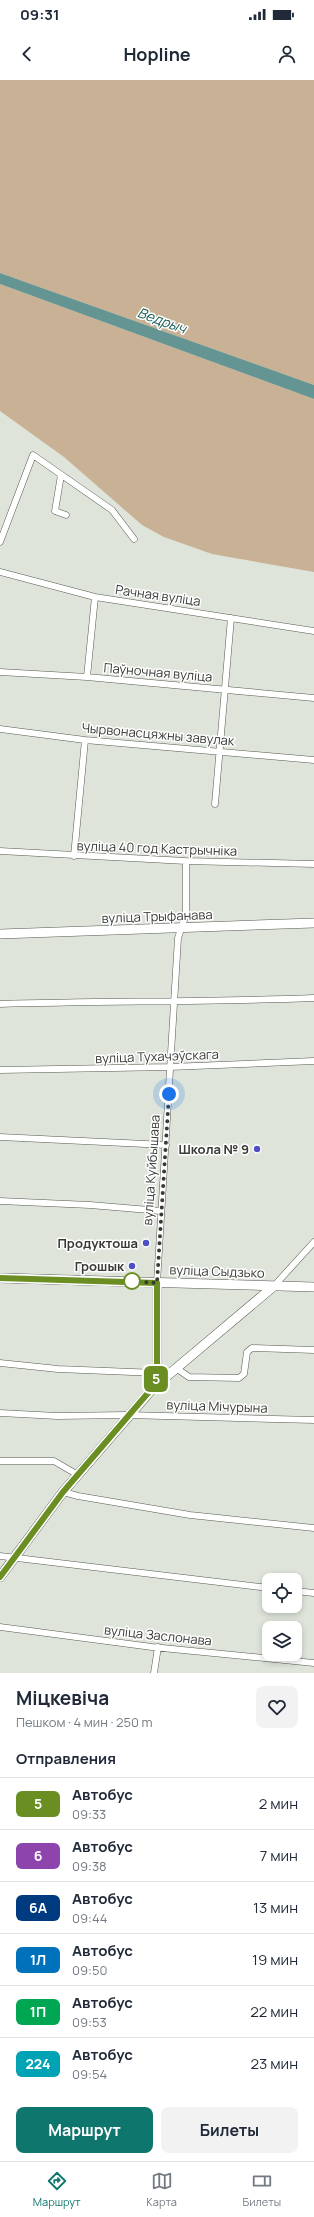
<!DOCTYPE html>
<html lang="ru">
<meta charset="utf-8">
<style>
body{margin:0;font-family:Manrope,sans-serif;background:#f2f2f3;color:#1f2937;height:100vh;display:flex;flex-direction:column;font-size:15px;white-space:nowrap}
*{box-sizing:border-box;margin:0}
p{font-size:13px;color:#747a83}
.icon{flex:none;width:22px;height:22px;fill:none;stroke:currentColor;stroke-width:2;stroke-linecap:round;stroke-linejoin:round}
.map{position:relative;height:1593px;overflow:hidden}
.drawer{display:flex;flex-direction:column;background:#fff;flex:1}
.drawer>*{flex:none}
.badge{padding:0 8px;border-radius:6px;font-size:14px;line-height:26px}
.buttons{position:absolute;left:262px;top:1493px;display:grid;gap:8px}
.buttons a{display:grid;place-items:center;width:40px;height:40px;border-radius:8px;background:#fff;box-shadow:0 2px 6px #0003;font-size:20px}
.you{position:absolute;width:20px;height:20px;margin:-10px;border:3px solid #fff;border-radius:50%;background:#1a73e8;box-shadow:0 0 0 6px #1a73e833}
.map>.badge{position:absolute;translate:-50% -50%;box-shadow:0 0 0 2px #fff}
h2{padding:0 16px;font-size:15px;line-height:36px}
.round{display:grid;place-items:center;flex:none;width:42px;height:42px;border-radius:8px;background:#f2f2f3}
.headline{display:flex;align-items:center;justify-content:space-between;height:68px;padding:0 16px}
h1{font-size:19px;font-weight:700;line-height:30px}
.action{display:flex;gap:8px;margin-top:auto;padding:8px 16px}
.action a{flex:1;height:46px;border-radius:8px;background:#0f766e;color:#fff;font-size:16px;font-weight:700;line-height:46px;text-align:center}
.action a+a{background:#f2f2f3;color:#1f2937}
ul{padding:0;list-style:none}
li{display:flex;align-items:center;gap:12px;height:52px;padding:0 16px;border-top:1px solid #e0e1e3}
li div{flex:1}
li b{display:block;font-size:15px}
li em{font-style:normal}
li .badge{min-width:44px;font-weight:700;text-align:center}
.status{display:flex;justify-content:space-between;align-items:center;height:28px;padding:0 20px;background:#fff;direction:ltr}
.status svg{height:11px;fill:currentColor}
header{display:flex;justify-content:space-between;align-items:center;height:52px;padding:0 16px;background:#fff;font-size:18px;font-weight:700}
.tabs{display:flex;justify-content:space-around;align-items:center;height:56px;border-top:1px solid #e0e1e3;background:#fff;font-size:11px;color:#747a83}
.tabs a{display:grid;justify-items:center;gap:2px}
.tabs .selected{color:#0f766e}
.map>svg:first-child{display:block}
</style>
<div class="status"><b>09:31</b><svg viewBox="0 0 49 12"><path d="M0 12V9h3v3zM5 12V6h3v6zM10 12V3h3v9zM15 12V0h3v12zM26 1h20v11H26zM47 4h2v5h-2z"/></svg></div>
<header><svg class="icon" aria-label="back" viewBox="0 0 24 24"><path d="M15 5l-7 7 7 7"/></svg>Hopline<svg class="icon" aria-label="person" viewBox="0 0 24 24"><circle cx="12" cy="8" r="4"/><path d="M4 21q1-7 8-7t8 7"/></svg></header>
<div class="map">
<svg width="314" height="1593" viewBox="0 0 314 1593">
<rect width="100%" height="100%" fill="#dee4da"/>
<path fill="#c8b194" d="M 0,0 L 314,0 L 314,305 L 0,193 Z
M 0,204 L 314,319 L 314,492 L 212,474 L 164,457 L 142,445 L 64,377 L 0,331 Z"/>
<path fill="#659592" d="M 0,193 L 314,305 L 314,319 L 0,204 Z"/>
<g fill="none" stroke-linecap="round" stroke-linejoin="round">
<defs>
<path id="street" d="M 61,395 L 55,431 L 66,435
M 0,462 L 33,375 L 112,430 L 134,459
M 0,492 L 95,517 L 314,551
M 0,592 L 87,597 L 314,618
M 87,597 L 95,517
M 0,649 L 85,660 L 314,680
M 215,724 L 231,538
M 0,771 L 186,781 L 314,784
M 74,776 L 85,660
M 0,924 C 105,921 209,922 314,918
M 0,990 L 170,987 L 314,981
M 0,1057 L 166,1065
M 0,1121 L 90,1125 L 161,1131
M 157,1203 L 178,858 L 186,834 L 186,781
M 274,1206 L 314,1162
M 0,1283 L 58,1289 L 157,1293
M 176,1288 L 189,1297 L 239,1298 L 244,1294 L 247,1272 L 252,1268 L 314,1270
M 0,1333 L 57,1336 L 127,1335 L 314,1340
M 0,1381 L 54,1381 L 78,1395
M 63,1412 L 78,1416 L 190,1435 L 314,1448
M 0,1476 L 269,1508
M 295,1511 L 314,1513
M 0,1547 L 152,1567 L 314,1583
M 154,1593 L 158,1567"/>
<path id="secondary" d="M 0,854 L 314,843
M 0,1198 L 314,1207
M 154,1307 L 157,1293 L 157,1203
M 0,1497 L 63,1412 L 154,1307 L 274,1206"/>
</defs>
<use href="#street" stroke="#565a52" stroke-width="7"/>
<use href="#secondary" stroke="#565a52" stroke-width="10"/>
<use href="#street" stroke="#fff" stroke-width="6"/>
<use href="#secondary" stroke="#fff" stroke-width="9"/>
</g>
<g fill="none" stroke-linecap="round" stroke-linejoin="round">
<defs>
<path id="line" d="M 0,1198 L 157,1203 L 157,1293 L 154,1306 L 63,1412 L 0,1497"/>
</defs>
<use href="#line" stroke="#fff" stroke-width="9"/>
<use href="#line" stroke="#6b8e23" stroke-width="6"/>
<path stroke="#383a36" stroke-width="4" stroke-dasharray="0 7.2" d="M 132,1201 L 157,1203 L 169,1014"/>
</g>
<g fill="#504ec4" stroke="#fff" stroke-width="1.5">
<circle cx="257" cy="1069" r="4"/>
<circle cx="146" cy="1163" r="4"/>
<circle cx="132" cy="1186" r="4"/>
</g>
<circle fill="#fff" stroke="#6b8e23" stroke-width="2" cx="132" cy="1201" r="8"/>
<g text-anchor="middle" dominant-baseline="central" stroke-width="3" stroke-linejoin="round" paint-order="stroke">
<g font-size="13" fill="#383a36" stroke="#fff">
<text transform="translate(158 515) rotate(8)">Рачная вуліца</text>
<text transform="translate(158 592) rotate(5)">Паўночная вуліца</text>
<text transform="translate(158 654) rotate(5)">Чырвонасцяжны завулак</text>
<text transform="translate(157 768) rotate(2)">вуліца 40 год Кастрычніка</text>
<text transform="translate(157 836) rotate(-2)">вуліца Трыфанава</text>
<text transform="translate(157 976) rotate(-2)">вуліца Тухачэўскага</text>
<text transform="translate(151 1090) rotate(-86)">вуліца Куйбышава</text>
<text transform="translate(217 1191) rotate(2)">вуліца Сыдзько</text>
<text transform="translate(217 1326) rotate(2)">вуліца Мічурына</text>
<text transform="translate(158 1555) rotate(6)">вуліца Заслонава</text>
</g>
<g font-size="13" font-weight="bold" fill="#383a36" stroke="#fff" text-anchor="end">
<text x="249" y="1069">Школа № 9</text>
<text x="138" y="1163">Продуктоша</text>
<text x="124" y="1186">Грошык</text>
</g>
<g font-size="14" font-style="italic" fill="#1a5e5b" stroke="#fff">
<text transform="translate(162 240) rotate(20)">Ведрыч</text>
</g>
</g>
</svg>
<div class="buttons">
<a><svg class="icon" aria-label="locate" viewBox="0 0 24 24"><circle cx="12" cy="12" r="6"/><path d="M12 2v4M12 18v4M2 12h4M18 12h4"/></svg></a>
<a><svg class="icon" aria-label="layers" viewBox="0 0 24 24"><path d="M12 4l9 5-9 5-9-5zM3 14l9 5 9-5"/></svg></a>
</div>
<div class="you" style="left:169px;top:1014px"></div>
<b class="badge" style="left:156px;top:1299px;background:#6b8e23;color:#fff">5</b>
</div>
<section class="drawer">
<div class="headline"><div><h1>Міцкевіча</h1><p>Пешком · 4 мин · 250 m</p></div><a class="round"><svg class="icon" aria-label="heart" viewBox="0 0 24 24"><path d="M12 20l-8-8c-3-5 5-10 8-4 3-6 11-1 8 4z"/></svg></a></div>
<h2>Отправления</h2>
<ul>
<li><span class="badge" style="background:#6b8e23;color:#fff">5</span><div><b>Автобус</b><p>09:33</p></div><em>2 мин</em></li>
<li><span class="badge" style="background:#8e44ad;color:#fff">6</span><div><b>Автобус</b><p>09:38</p></div><em>7 мин</em></li>
<li><span class="badge" style="background:#003b80;color:#fff">6А</span><div><b>Автобус</b><p>09:44</p></div><em>13 мин</em></li>
<li><span class="badge" style="background:#0072bc;color:#fff">1Л</span><div><b>Автобус</b><p>09:50</p></div><em>19 мин</em></li>
<li><span class="badge" style="background:#00a651;color:#fff">1П</span><div><b>Автобус</b><p>09:53</p></div><em>22 мин</em></li>
<li><span class="badge" style="background:#00a3b4;color:#fff">224</span><div><b>Автобус</b><p>09:54</p></div><em>23 мин</em></li>
</ul>
<div class="action"><a>Маршрут</a><a>Билеты</a></div>
</section>
<nav class="tabs">
<a class="selected"><svg class="icon" aria-label="directions" viewBox="0 0 24 24"><path d="M12 3l9 9-9 9-9-9zM9 14v-3h6M13 9l2 2-2 2"/></svg>Маршрут</a>
<a><svg class="icon" aria-label="map" viewBox="0 0 24 24"><path d="M3 6l6-2 6 2 6-2v14l-6 2-6-2-6 2zM9 4v14M15 6v14"/></svg>Карта</a>
<a><svg class="icon" aria-label="tickets" viewBox="0 0 24 24"><path d="M3 7h18v10H3zM15 7v10"/></svg>Билеты</a>
</nav>
